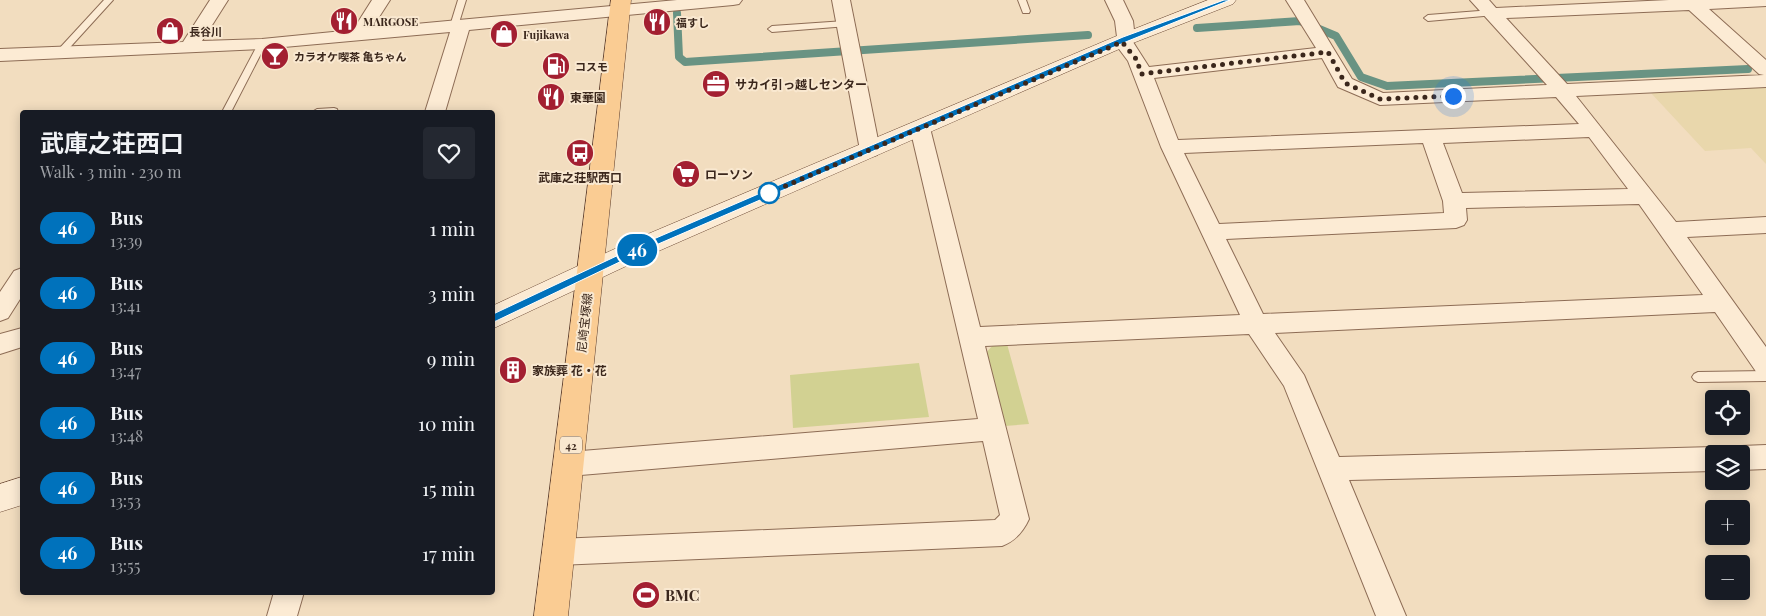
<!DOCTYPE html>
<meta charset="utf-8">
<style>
body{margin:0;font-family:"Playfair Display","Noto Sans JP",serif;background:#242831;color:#f1f3f6;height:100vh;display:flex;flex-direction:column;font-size:19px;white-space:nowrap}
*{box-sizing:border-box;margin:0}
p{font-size:16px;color:#9ea1a6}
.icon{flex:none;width:28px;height:28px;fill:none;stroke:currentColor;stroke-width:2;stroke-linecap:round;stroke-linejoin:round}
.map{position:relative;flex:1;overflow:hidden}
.details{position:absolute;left:20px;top:110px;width:475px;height:485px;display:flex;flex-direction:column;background:#171b24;border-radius:5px;box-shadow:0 2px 12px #0003}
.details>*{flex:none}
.badge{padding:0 10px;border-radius:16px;font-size:18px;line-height:32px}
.fabs{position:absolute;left:1705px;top:390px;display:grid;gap:10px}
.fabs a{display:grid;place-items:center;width:45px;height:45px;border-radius:5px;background:#171b24;box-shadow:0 2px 12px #0003;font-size:25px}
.you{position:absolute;width:25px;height:25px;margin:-12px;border:4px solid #fff;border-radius:50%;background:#1a73e8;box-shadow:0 0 0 8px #1a73e833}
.map>.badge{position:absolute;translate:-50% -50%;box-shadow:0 0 0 2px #fff}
.round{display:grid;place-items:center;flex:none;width:52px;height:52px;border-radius:5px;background:#242831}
.headline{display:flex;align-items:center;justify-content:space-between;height:85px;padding:0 20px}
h1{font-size:24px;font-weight:700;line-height:38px}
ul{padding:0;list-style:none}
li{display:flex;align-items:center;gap:15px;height:65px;padding:0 20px}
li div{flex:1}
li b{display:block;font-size:19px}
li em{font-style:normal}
li .badge{min-width:55px;font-weight:700;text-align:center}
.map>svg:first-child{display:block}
</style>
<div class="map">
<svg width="1766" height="616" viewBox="0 0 1766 616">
<rect width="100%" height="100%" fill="#f2ddbf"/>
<path fill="#e9d7ac" d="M 1766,87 L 1766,164 L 1751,148 L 1705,151 L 1651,93 Z"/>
<path fill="#d2d192" d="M 1007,344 L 1029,424 L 1005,426 L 985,354 L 993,345 Z
M 919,363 L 929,417 L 793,428 L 790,375 Z"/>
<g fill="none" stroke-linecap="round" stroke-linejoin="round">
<path stroke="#699383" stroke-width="8" d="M 677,13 L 679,57 L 685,62 L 1088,35
M 1197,28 L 1300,21 L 1336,36 L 1361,77 L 1387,86 L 1748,69"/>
<defs>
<path id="service" d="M 104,0 L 113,0 L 63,55 L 57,55 L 57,51 Z
M 458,0 L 466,0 L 458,26 L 454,29 L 450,26 Z
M 1018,0 L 1026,0 L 1030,11 L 1029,13 L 1023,13 Z
M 1492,10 L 1495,11 L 1495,15 L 1428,21 L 1424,18 L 1428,15 Z
M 845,21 L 848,22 L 848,26 L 772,32 L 768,29 L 772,26 Z
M 262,41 L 266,44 L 231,112 L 222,112 L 258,44 Z
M 334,108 L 337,109 L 338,112 L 312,112 L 317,109 Z
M 1766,371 L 1766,381 L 1698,382 L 1694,380 L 1692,377 L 1694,374 L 1698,372 Z"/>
<path id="minor" d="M 210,0 L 228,0 L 202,41 L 262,39 L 353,30 L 372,0 L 390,0 L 372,28 L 677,0 L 742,0 L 739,4 L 733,5 L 469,30 L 445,112 L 425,112 L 450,32 L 262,49 L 0,61 L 0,49 L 183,42 Z
M 832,0 L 850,0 L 880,150 L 877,155 L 870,157 L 863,155 L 860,150 Z
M 1105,0 L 1123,0 L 1133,21 L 1135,39 L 1133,42 L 1149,67 L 1316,48 L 1286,0 L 1304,0 L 1352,79 L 1383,93 L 1547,85 L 1470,0 L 1489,0 L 1496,8 L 1669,0 L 1766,0 L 1766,6 L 1709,9 L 1766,60 L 1766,87 L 1576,96 L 1676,222 L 1766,217 L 1766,233 L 1687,237 L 1766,347 L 1766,376 L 1757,373 L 1715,312 L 1275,333 L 1304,375 L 1339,457 L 1714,447 L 1723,451 L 1725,454 L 1714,454 L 1714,471 L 1349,480 L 1406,616 L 1376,616 L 1284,386 L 1249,334 L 985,346 L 1029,519 C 1023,532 1015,541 1002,546 L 558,565 L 548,561 L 544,552 L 548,543 L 558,539 L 995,520 L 1000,515 L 983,441 L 569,476 L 559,472 L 556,464 L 559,456 L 569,452 L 978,419 L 910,128 L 913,123 L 920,122 L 927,123 L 930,128 L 980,327 L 1240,315 L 1161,147 L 1128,61 L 1113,41 L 1117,37 L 1115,21 ZM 1689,10 L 1759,74 L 1764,75 L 1567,84 L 1506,18 ZM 1322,58 L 1338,87 L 1380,105 L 1556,97 L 1579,124 L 1178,140 L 1154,78 ZM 1589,137 L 1628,189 L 1462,193 L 1443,143 ZM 1423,143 L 1443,201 L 1444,213 L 1219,224 L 1184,153 ZM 1639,204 L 1703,295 L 1263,314 L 1226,239 L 1456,228 L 1464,225 L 1467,220 L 1466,208 Z
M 22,268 L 22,296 L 8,318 L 0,321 L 0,292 L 14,271 Z
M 22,328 L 22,347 L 0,354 L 0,334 Z
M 1766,445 L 1766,469 L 1741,470 L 1741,454 L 1730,454 L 1732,450 L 1741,446 Z
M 274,592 L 304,592 L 297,616 L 267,616 Z"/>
<path id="secondary" d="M 1208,0 L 1236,0 L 1233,4 L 1133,43 L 654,253 L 492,329 L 492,306 L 636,239 L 1119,35 Z
M 22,477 L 22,505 L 0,512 L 0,484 Z"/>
<path id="primary" d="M 611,0 L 631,0 L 568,616 L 534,616 Z"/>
</defs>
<use href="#service" stroke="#8d6c55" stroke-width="2"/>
<use href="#minor" stroke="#8d6c55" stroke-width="2"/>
<use href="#secondary" stroke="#6f4d39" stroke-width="1"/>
<use href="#primary" stroke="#5b3b2a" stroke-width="1"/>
<use href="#service" fill="#fcebd4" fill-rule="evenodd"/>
<use href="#minor" fill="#fcebd4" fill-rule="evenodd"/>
<use href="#secondary" fill="#fcebd4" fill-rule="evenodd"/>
<use href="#primary" fill="#facc93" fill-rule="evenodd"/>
</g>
<path fill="#0072bc" stroke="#fff" d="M 1224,0 L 1230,0 L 1128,41 L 649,248 L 496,321 L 492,322 L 488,318 L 489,316 L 642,244 L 1123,37 Z"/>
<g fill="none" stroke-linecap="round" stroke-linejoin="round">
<path stroke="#3b271c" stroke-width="5" stroke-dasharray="0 9" d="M 769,193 L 1122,42 L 1137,60 L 1141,74 L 1328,52 L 1345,83 L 1380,99 L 1453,96"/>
</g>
<defs>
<symbol id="restaurant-disc" viewBox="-11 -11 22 22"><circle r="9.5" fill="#a31f31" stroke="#f9e8d0"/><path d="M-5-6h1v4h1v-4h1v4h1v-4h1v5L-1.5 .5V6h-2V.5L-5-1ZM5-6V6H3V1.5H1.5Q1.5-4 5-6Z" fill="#fff"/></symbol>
<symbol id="shop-disc" viewBox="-11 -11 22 22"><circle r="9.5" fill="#a31f31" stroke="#f9e8d0"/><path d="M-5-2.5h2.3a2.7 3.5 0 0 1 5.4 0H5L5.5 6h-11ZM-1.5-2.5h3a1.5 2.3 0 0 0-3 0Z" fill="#fff"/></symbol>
<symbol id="bar-disc" viewBox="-11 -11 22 22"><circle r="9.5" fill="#a31f31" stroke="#f9e8d0"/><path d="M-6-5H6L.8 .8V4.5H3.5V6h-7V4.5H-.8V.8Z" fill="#fff"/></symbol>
<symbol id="fuel-disc" viewBox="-11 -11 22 22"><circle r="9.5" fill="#a31f31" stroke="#f9e8d0"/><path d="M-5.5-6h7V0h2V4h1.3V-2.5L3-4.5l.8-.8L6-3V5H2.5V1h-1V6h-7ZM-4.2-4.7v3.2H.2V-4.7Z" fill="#fff"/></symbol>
<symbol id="office-disc" viewBox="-11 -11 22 22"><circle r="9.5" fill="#a31f31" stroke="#f9e8d0"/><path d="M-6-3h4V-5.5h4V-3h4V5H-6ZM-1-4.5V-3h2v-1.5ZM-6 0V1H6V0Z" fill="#fff"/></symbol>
<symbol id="bus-disc" viewBox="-11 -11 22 22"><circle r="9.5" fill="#a31f31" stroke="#f9e8d0"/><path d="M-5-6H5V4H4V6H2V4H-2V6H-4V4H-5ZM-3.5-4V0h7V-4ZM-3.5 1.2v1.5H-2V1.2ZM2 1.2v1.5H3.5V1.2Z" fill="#fff"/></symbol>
<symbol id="supermarket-disc" viewBox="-11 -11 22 22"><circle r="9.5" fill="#a31f31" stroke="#f9e8d0"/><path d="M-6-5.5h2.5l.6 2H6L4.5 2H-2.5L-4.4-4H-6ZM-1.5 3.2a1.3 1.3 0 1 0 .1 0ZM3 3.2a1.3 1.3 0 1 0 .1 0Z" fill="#fff"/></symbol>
<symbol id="building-disc" viewBox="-11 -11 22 22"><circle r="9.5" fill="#a31f31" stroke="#f9e8d0"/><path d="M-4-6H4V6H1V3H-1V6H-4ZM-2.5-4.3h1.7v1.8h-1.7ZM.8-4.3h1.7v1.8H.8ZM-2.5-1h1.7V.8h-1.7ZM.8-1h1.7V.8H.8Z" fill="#fff"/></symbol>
<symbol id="stadium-disc" viewBox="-11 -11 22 22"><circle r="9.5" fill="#a31f31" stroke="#f9e8d0"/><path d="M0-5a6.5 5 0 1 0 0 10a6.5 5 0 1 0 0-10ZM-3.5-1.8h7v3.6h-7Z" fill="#fff"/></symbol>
</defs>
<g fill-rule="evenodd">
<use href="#restaurant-disc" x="328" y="5" width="32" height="32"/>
<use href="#restaurant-disc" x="641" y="6" width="32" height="32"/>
<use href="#shop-disc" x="154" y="15" width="32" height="32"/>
<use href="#shop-disc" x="488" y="18" width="32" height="32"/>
<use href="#bar-disc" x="259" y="40" width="32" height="32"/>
<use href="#fuel-disc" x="540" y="50" width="32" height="32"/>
<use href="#office-disc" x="700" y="68" width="32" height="32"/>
<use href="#restaurant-disc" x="535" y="81" width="32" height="32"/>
<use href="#bus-disc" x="564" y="137" width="32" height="32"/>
<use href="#supermarket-disc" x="670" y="158" width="32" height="32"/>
<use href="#building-disc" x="497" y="354" width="32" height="32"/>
<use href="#stadium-disc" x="630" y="579" width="32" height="32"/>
</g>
<circle fill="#fff" stroke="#0072bc" stroke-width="2.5" cx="769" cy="193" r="10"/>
<g text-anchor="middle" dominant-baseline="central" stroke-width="4" stroke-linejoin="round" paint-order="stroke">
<g font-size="11" font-weight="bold" fill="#3b271c" stroke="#f9e8d0" text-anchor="start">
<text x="363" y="21">MARGOSE</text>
<text x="676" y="22">福すし</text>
<text x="189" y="31">長谷川</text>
<text x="523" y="34">Fujikawa</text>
<text x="294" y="56">カラオケ喫茶 亀ちゃん</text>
<text x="575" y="66">コスモ</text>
</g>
<rect fill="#f9e8d0" stroke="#746152" stroke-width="1" x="560" y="436.5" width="22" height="17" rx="4"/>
<g font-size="11" font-weight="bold" fill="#3b271c">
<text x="571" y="445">42</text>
</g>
<g font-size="12" font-weight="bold" fill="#3b271c" stroke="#f9e8d0" text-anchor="start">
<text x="735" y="84">サカイ引っ越しセンター</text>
<text x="570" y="97">東華園</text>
<text x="705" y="174">ローソン</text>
<text x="580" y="177" text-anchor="middle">武庫之荘駅西口</text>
<text x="532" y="370">家族葬 花・花</text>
</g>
<g font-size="12" fill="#3b271c" stroke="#f9e8d0">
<text transform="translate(584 323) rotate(-84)">尼崎宝塚線</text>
</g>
<g font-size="15" font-weight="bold" fill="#3b271c" stroke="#f9e8d0" text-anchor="start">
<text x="665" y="595">BMC</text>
</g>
</g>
</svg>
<div class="fabs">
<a><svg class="icon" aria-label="locate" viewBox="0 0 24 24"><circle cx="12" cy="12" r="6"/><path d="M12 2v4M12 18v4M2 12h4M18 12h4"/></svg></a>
<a><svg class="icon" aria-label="layers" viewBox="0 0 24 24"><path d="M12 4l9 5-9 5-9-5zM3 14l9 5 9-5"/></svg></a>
<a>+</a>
<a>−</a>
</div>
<div class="you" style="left:1453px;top:96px"></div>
<b class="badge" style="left:637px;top:250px;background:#0072bc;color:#fff">46</b>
<section class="details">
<div class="headline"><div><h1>武庫之荘西口</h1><p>Walk · 3 min · 230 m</p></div><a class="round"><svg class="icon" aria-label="heart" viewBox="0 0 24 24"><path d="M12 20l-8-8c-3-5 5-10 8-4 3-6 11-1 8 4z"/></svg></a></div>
<ul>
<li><span class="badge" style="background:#0072bc;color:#fff">46</span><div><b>Bus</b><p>13:39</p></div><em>1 min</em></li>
<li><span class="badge" style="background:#0072bc;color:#fff">46</span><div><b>Bus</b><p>13:41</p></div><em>3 min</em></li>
<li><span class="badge" style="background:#0072bc;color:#fff">46</span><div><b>Bus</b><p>13:47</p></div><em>9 min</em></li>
<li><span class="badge" style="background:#0072bc;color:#fff">46</span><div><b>Bus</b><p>13:48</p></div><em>10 min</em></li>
<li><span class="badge" style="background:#0072bc;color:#fff">46</span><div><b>Bus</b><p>13:53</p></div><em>15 min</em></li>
<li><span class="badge" style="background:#0072bc;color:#fff">46</span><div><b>Bus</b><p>13:55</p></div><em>17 min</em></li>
</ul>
</section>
</div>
